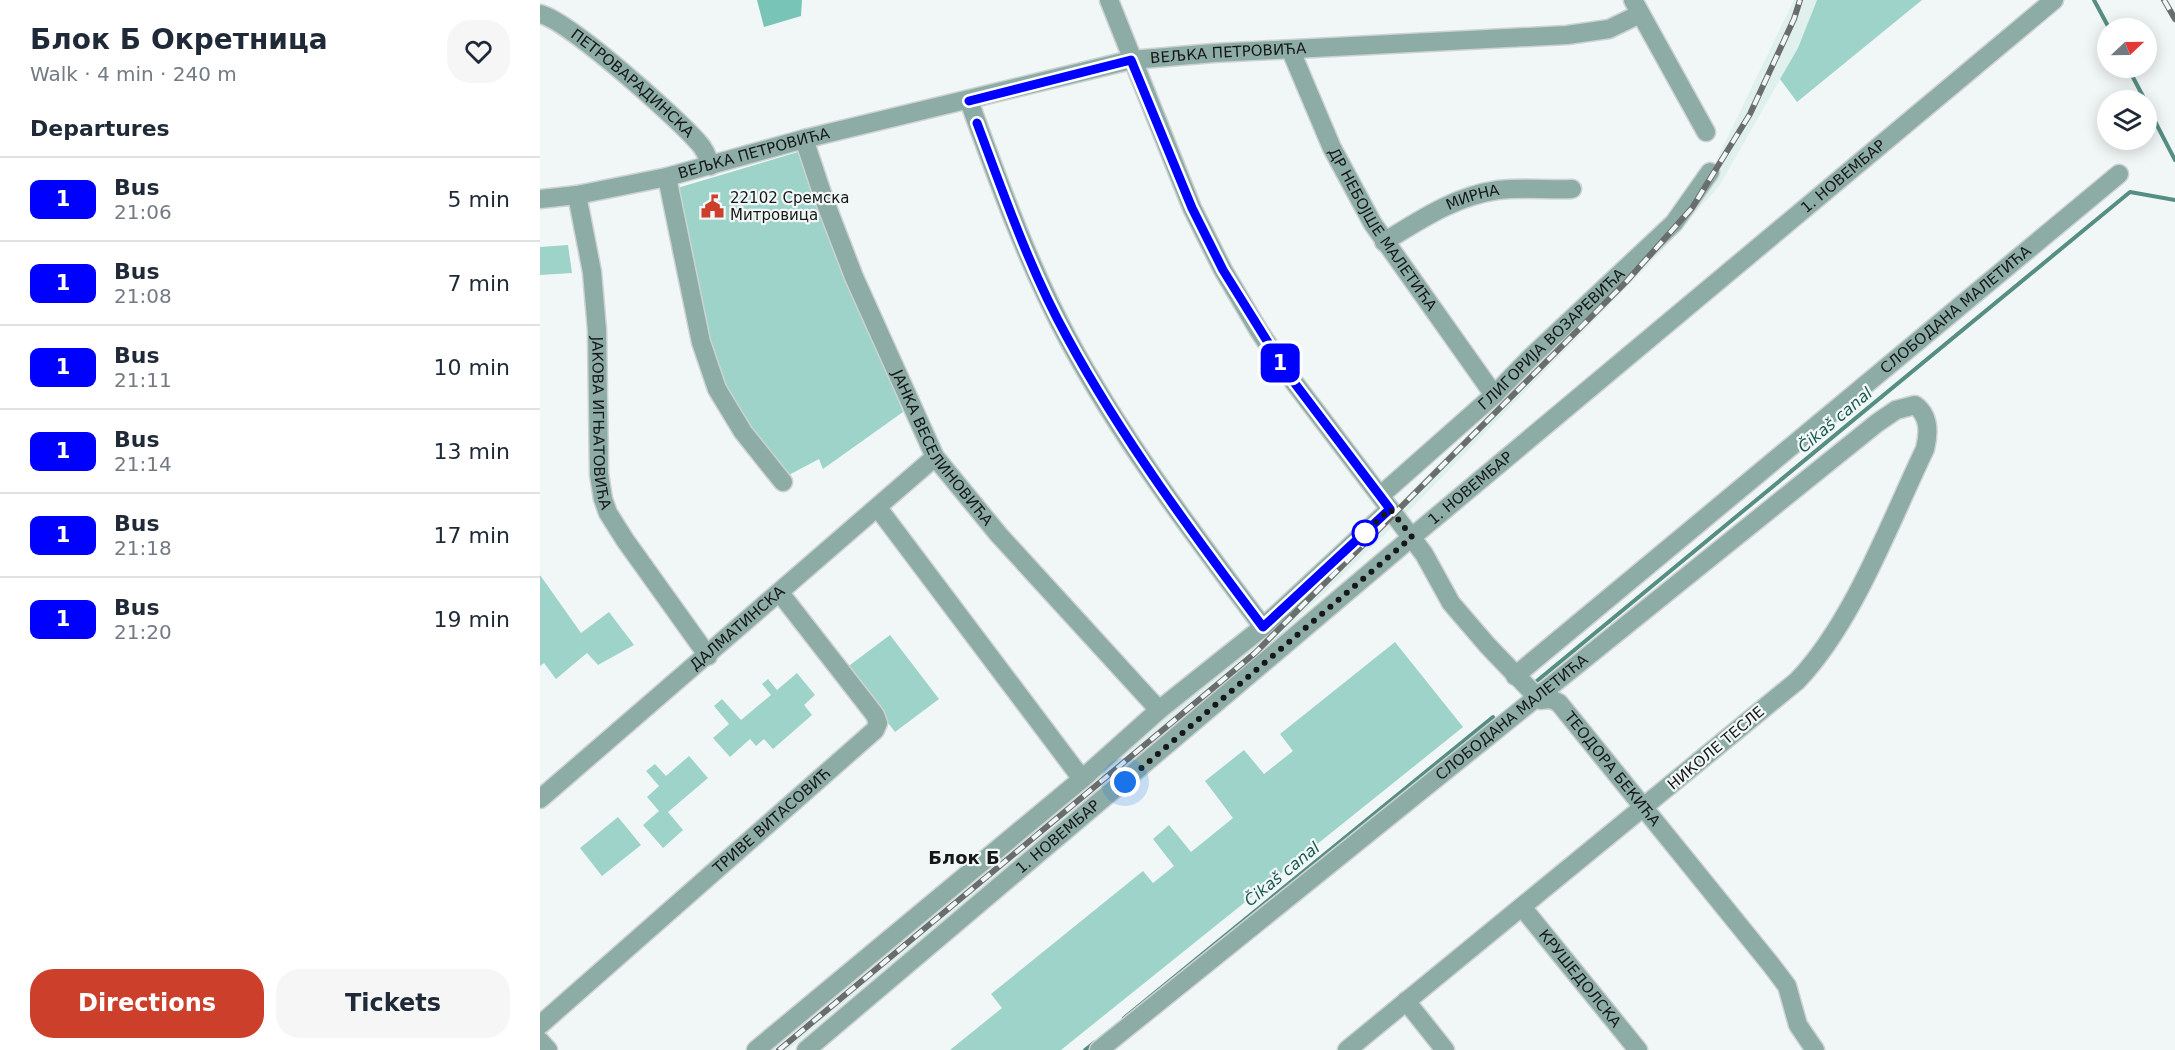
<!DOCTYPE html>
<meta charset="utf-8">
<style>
body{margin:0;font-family:"DejaVu Sans",sans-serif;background:#f6f6f7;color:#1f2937;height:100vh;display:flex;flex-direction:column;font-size:22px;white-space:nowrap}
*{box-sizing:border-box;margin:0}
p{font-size:20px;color:#747a83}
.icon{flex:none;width:33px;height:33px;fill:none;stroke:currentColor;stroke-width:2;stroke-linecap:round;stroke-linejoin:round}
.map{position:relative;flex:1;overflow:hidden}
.sheet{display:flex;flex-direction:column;background:#fff;width:540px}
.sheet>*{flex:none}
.badge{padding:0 12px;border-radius:9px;font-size:21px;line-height:39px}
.needle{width:39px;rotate:68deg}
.controls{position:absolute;left:1557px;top:18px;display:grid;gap:12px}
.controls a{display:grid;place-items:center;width:60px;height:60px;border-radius:50%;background:#fff;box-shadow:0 3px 15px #0003;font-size:30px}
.you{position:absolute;width:30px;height:30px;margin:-15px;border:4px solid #fff;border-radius:50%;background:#1a73e8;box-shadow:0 0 0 9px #1a73e833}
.map>.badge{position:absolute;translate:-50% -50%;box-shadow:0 0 0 3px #fff}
h2{padding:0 30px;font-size:22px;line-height:54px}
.round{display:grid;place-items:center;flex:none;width:63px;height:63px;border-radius:24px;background:#f6f6f7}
.summary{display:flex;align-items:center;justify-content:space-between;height:102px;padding:0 30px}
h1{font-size:28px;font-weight:800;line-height:45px}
.button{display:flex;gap:12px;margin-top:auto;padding:12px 30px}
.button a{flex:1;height:69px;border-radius:24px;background:#cb3f2b;color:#fff;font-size:24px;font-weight:800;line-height:69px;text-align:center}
.button a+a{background:#f6f6f7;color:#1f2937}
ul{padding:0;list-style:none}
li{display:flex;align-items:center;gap:18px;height:84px;padding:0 30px;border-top:2px solid #e0e1e3}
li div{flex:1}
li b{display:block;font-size:22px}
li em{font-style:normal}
li .badge{min-width:66px;font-weight:700;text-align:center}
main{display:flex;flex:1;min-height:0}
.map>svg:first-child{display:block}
</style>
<main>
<section class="sheet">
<div class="summary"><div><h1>Блок Б Окретница</h1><p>Walk · 4 min · 240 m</p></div><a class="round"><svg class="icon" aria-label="heart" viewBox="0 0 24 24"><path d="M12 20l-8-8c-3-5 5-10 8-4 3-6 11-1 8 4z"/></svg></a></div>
<h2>Departures</h2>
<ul>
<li><span class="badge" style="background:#00f;color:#fff">1</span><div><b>Bus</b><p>21:06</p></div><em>5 min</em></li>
<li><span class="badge" style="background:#00f;color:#fff">1</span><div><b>Bus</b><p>21:08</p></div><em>7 min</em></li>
<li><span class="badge" style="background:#00f;color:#fff">1</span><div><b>Bus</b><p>21:11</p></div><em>10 min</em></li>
<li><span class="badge" style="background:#00f;color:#fff">1</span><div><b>Bus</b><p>21:14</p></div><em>13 min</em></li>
<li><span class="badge" style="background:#00f;color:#fff">1</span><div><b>Bus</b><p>21:18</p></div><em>17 min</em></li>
<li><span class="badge" style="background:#00f;color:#fff">1</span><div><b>Bus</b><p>21:20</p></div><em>19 min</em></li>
</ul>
<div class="button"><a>Directions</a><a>Tickets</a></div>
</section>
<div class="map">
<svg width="1635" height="1050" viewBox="0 0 1635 1050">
<rect width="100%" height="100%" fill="#f1f7f6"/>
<path fill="#e0f0ec" d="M 1254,0 L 1277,0 L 1258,48 L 1179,186 L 1121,252 L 869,511 L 724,651 L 248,1050 L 232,1050 L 749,614 L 1018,344 L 1165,184 Z"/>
<path fill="#9ed3c9" d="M 1277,0 L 1382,0 L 1257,102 L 1240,79 L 1258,48 Z
M 258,152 L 363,412 L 283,469 L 279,459 L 247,476 C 223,446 198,416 181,382 C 156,331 146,246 134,189 Z
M 28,245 L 32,273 L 0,275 L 0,247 Z
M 0,575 L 41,633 L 69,612 L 94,645 L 58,665 L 47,653 L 16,679 L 4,663 L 0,666 Z
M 350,635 L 399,699 L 355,732 L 306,668 Z
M 855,642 L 923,727 L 521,1050 L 410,1050 L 462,1008 L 451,994 L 603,871 L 613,883 L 634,866 L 613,839 L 629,825 L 651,852 L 693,818 L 665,781 L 704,750 L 724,774 L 753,751 L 740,734 Z
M 257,673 L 275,695 L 264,705 L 272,715 L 233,749 L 224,739 L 216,746 L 210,739 L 190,757 L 173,738 L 189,724 L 174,706 L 182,699 L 201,720 L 231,695 L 222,684 L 228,679 L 237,690 Z
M 149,756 L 168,778 L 128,812 L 143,830 L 123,848 L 103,825 L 119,811 L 107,797 L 119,786 L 106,771 L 115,764 L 126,776 Z
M 78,817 L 101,845 L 62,876 L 40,848 Z"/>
<path fill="#78c5b7" d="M 217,0 L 262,0 L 261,16 L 224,27 Z"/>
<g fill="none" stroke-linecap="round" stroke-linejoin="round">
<path stroke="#568e84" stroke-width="4" d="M 1554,0 L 1569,28
M 1588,68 L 1605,100
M 1606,104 L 1635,160
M 992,685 L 1590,192 L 1635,200
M 584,1018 L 953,717
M 545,1050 L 555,1042"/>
<defs>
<g id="minor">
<path id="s1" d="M 569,0 L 652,208 L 683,270 L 719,331 L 747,373 L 884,554 L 911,603 L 948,646 L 1000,700 L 1011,699 L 1019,703 L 1232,966 L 1247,986 L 1258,1025 L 1275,1050"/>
<path d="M 1093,0 L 1166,132"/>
<path id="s2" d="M 0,14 C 28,20 135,116 158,142 C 165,149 168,157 170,166"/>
<path id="s3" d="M 751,51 L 792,148 L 833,224 L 954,395"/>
<path d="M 429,101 C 458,180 487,262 527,337 C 582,440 653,533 723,627"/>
<path id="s4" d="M 264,139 L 284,199 L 314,277 L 395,457 L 459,535 L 619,710"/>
<path d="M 127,177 L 161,342 L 177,389 L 203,432 L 243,482"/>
<path id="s5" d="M 37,195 L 52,272 L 57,330 L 59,474 L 63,499 L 68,513 L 85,540 L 168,656"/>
<path id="s6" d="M 0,199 L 37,195 L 127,177 L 264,139 L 591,60 L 674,53 L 1027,35 L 1069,29 L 1100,14"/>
<path id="s7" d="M 844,242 C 880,220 915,196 958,190 C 982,187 1008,190 1032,189"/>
<path id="s8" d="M 841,495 L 954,395 L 991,357 L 1134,223 L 1170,172"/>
<path d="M 338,508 L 542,779"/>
<path id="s9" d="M 975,676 L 1579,174"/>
<path id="s10" d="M 0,799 L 395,457"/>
<path id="s11" d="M 982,907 L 1098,1050"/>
<path d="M 866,1001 L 905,1050"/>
<path id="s12" d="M 0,1025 L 335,730 L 338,723 L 335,715 L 240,593"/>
<path d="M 0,1041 L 8,1050"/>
<path d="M 216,1050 L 542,779 L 619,710 L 723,627 L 850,509"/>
<path id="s13" d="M 266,1050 L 872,537 L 1514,0"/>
<path id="s14" d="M 559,1050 L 1337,423 L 1356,410 L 1375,405 C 1390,416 1389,433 1385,449 C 1350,522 1313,623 1257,681 L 807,1050"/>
</g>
</defs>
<use href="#minor" stroke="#ced3d2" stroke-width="21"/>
<use href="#minor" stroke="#8caca5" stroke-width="18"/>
<defs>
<path id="rail" d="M 1624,0 L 1635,19
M 239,1050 L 715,653 L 1086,282 L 1152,208 L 1210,114 L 1254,19 L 1260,0"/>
</defs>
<use href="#rail" stroke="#696d6c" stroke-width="6"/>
<use href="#rail" stroke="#f1f7f6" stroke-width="4" stroke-dasharray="11" stroke-linecap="butt"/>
</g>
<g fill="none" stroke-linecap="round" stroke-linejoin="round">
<defs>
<path id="line" d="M 429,101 L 591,60 L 652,208 L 683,270 L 747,373 L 850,509 L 723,627 C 653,534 583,440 527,337 C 490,270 464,195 437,123"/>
</defs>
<use href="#line" stroke="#fff" stroke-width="14"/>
<use href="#line" stroke="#00f" stroke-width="9"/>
<path stroke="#161817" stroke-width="6" stroke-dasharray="0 10.8" d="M 585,782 L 872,537 L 850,509 L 818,539 L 825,533"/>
</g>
<defs>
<symbol id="civic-bare" viewBox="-9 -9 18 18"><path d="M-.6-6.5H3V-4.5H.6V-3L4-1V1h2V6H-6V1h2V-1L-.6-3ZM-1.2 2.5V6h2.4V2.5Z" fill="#cb3f2b" stroke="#f1f7f6" stroke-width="2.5" paint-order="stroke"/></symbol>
</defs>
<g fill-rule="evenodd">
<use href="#civic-bare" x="156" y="190" width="33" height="33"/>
</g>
<circle fill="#fff" stroke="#00f" stroke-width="3" cx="825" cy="533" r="12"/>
<g text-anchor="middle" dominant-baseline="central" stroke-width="4.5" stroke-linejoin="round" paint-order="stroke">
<g font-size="15" fill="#161817" stroke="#f1f7f6">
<text stroke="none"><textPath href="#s6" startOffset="705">ВЕЉКА ПЕТРОВИЋА</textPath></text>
<text stroke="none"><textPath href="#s2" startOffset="116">ПЕТРОВАРАДИНСКА</textPath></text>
<text stroke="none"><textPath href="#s6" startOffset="219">ВЕЉКА ПЕТРОВИЋА</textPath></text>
<text stroke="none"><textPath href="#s13" startOffset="1356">1. НОВЕМБАР</textPath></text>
<text stroke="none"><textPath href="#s7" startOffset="100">МИРНА</textPath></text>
<text stroke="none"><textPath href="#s3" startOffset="201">ДР НЕБОЈШЕ МАЛЕТИЋА</textPath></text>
<text stroke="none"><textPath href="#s9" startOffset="573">СЛОБОДАНА МАЛЕТИЋА</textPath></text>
<text stroke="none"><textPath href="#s8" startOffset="231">ГЛИГОРИЈА ВОЗАРЕВИЋА</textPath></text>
<text stroke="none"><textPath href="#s5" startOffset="230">ЈАКОВА ИГЊАТОВИЋА</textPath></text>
<text stroke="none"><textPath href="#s4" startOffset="340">ЈАНКА ВЕСЕЛИНОВИЋА</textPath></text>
<text stroke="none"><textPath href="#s13" startOffset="870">1. НОВЕМБАР</textPath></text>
<text stroke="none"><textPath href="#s10" startOffset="261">ДАЛМАТИНСКА</textPath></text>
<text stroke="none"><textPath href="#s14" startOffset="530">СЛОБОДАНА МАЛЕТИЋА</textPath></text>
<text transform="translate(1176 748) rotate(-40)">НИКОЛЕ ТЕСЛЕ</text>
<text stroke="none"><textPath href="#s1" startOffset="934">ТЕОДОРА БЕКИЋА</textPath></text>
<text stroke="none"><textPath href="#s12" startOffset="309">ТРИВЕ ВИТАСОВИЋ</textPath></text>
<text stroke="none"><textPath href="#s13" startOffset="330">1. НОВЕМБАР</textPath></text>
<text stroke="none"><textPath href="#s11" startOffset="92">КРУШЕДОЛСКА</textPath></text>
</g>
<g font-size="15" fill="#161817" stroke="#f1f7f6" text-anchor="start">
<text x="190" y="198">22102 Сремска<tspan x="190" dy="17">Митровица</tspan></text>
</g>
<g font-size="16" font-style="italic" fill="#195a50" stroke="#f1f7f6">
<text transform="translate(1295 420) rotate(-40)">Čikaš canal</text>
<text transform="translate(742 874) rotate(-39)">Čikaš canal</text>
</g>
<g font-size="18" font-weight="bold" fill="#161817" stroke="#f1f7f6">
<text x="424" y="857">Блок Б</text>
</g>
</g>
</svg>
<div class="controls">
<a><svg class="needle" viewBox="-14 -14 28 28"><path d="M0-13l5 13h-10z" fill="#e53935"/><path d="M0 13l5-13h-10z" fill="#747a83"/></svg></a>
<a><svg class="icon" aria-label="layers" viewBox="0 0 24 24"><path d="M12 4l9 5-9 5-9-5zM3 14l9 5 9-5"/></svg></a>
</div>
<div class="you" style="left:585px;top:782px"></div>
<b class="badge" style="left:740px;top:363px;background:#00f;color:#fff">1</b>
</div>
</main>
